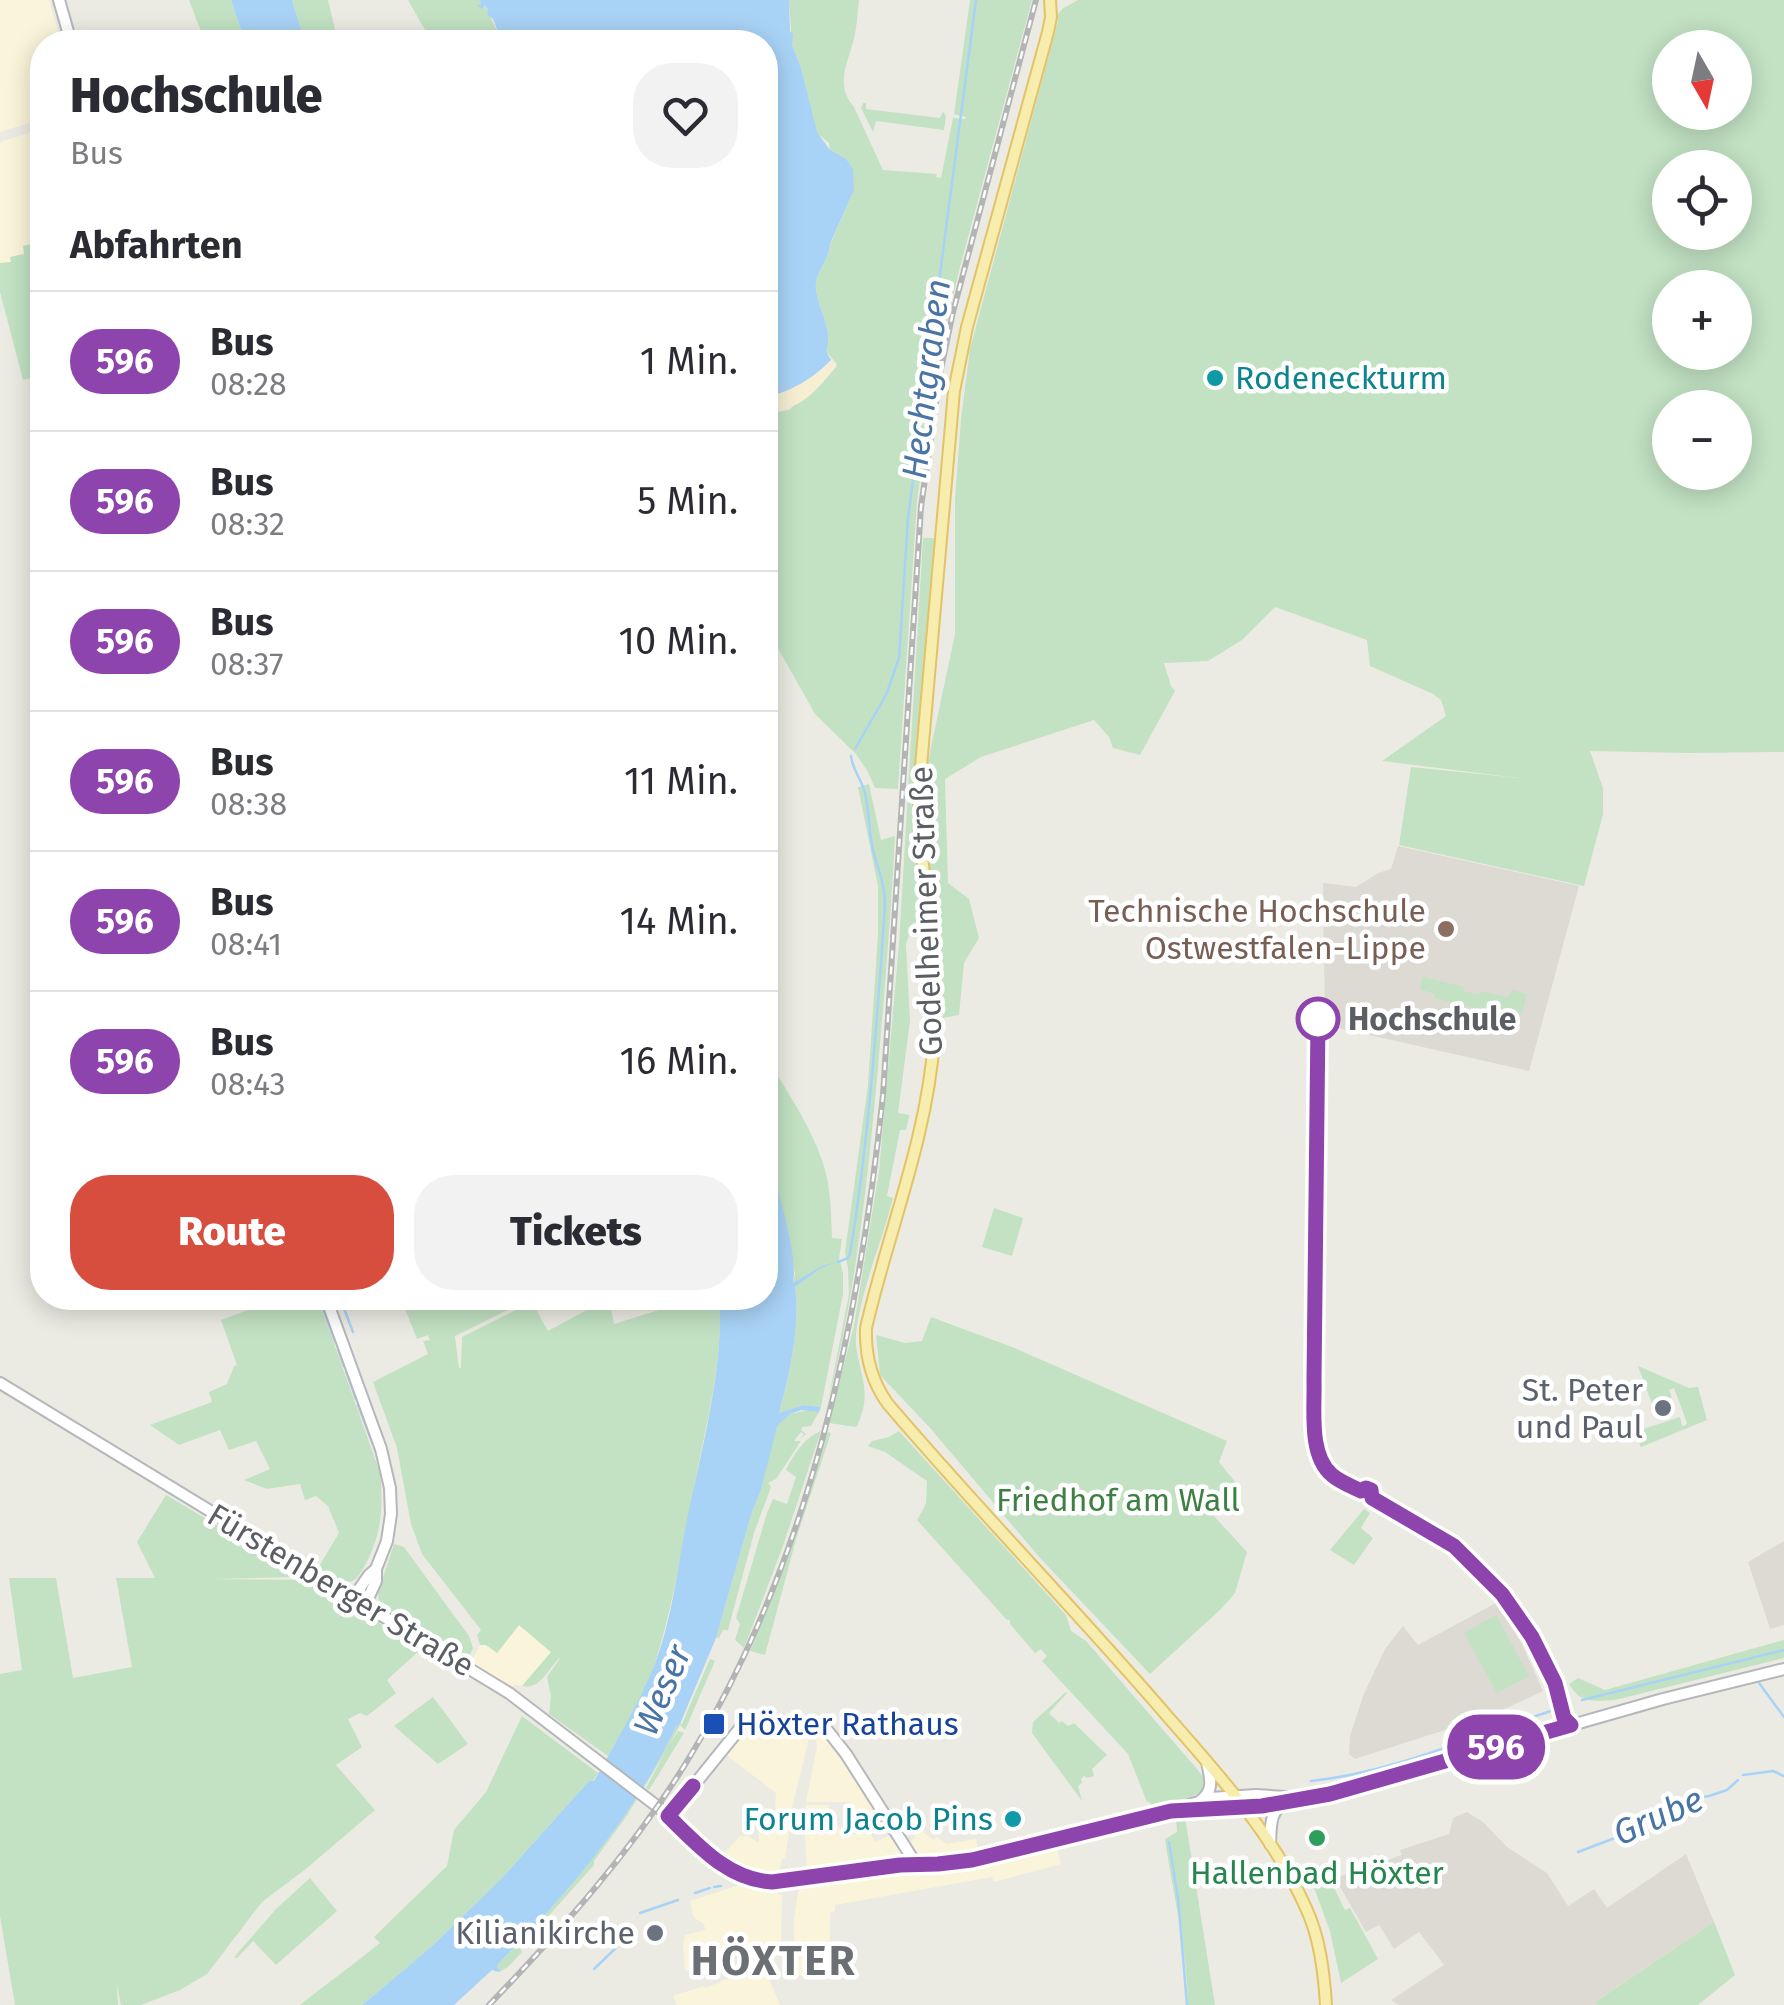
<!DOCTYPE html>
<html lang="de">
<meta charset="utf-8">
<style>
body{margin:0;font-family:"Fira Sans",sans-serif;background:#f2f2f3;color:#2b2b33;height:100vh;display:flex;flex-direction:column;font-size:38px;white-space:nowrap}
*{box-sizing:border-box;margin:0}
p{font-size:32px;color:#7c7c81}
.icon{flex:none;width:55px;height:55px;fill:none;stroke:currentColor;stroke-width:2;stroke-linecap:round;stroke-linejoin:round}
.map{position:relative;flex:1;overflow:hidden}
.panel{position:absolute;left:30px;top:30px;width:748px;height:1280px;display:flex;flex-direction:column;background:#fff;border-radius:40px;box-shadow:0 5px 25px #0003}
.panel>*{flex:none}
.badge{padding:0 20px;border-radius:32px;font-size:35px;line-height:65px}
.needle{width:65px;rotate:171deg}
.buttons{position:absolute;left:1652px;top:30px;display:grid;gap:20px}
.buttons a{display:grid;place-items:center;width:100px;height:100px;border-radius:50%;background:#fff;box-shadow:0 5px 25px #0003;font-size:50px}
.map>.badge{position:absolute;translate:-50% -50%;box-shadow:0 0 0 5px #fff}
h2{padding:0 40px;font-size:38px;line-height:90px}
.round{display:grid;place-items:center;flex:none;width:105px;height:105px;border-radius:40px;background:#f2f2f3}
.summary{display:flex;align-items:center;justify-content:space-between;height:170px;padding:0 40px}
h1{font-size:48px;font-weight:800;line-height:75px}
.action{display:flex;gap:20px;margin-top:auto;padding:20px 40px}
.action a{flex:1;height:115px;border-radius:40px;background:#d84e3e;color:#fff;font-size:40px;font-weight:800;line-height:115px;text-align:center}
.action a+a{background:#f2f2f3;color:#2b2b33}
ul{padding:0;list-style:none}
li{display:flex;align-items:center;gap:30px;height:140px;padding:0 40px;border-top:2px solid #e1e1e2}
li div{flex:1}
li b{display:block;font-size:38px}
li em{font-style:normal}
li .badge{min-width:110px;font-weight:700;text-align:center}
.map>svg:first-child{display:block}
</style>
<div class="map">
<svg width="1784" height="2005" viewBox="0 0 1784 2005">
<rect width="100%" height="100%" fill="#ecebe3"/>
<path fill="#faf4da" d="M 0,0 L 49,0 L 61,42 L 42,42 L 42,119 L 0,132 Z
M 39,130 L 42,141 L 42,198 L 33,201 L 41,224 L 40,242 L 24,254 L 11,257 L 12,262 L 0,265 L 0,142 Z
M 519,1625 L 552,1653 L 522,1686 L 514,1685 L 512,1688 L 471,1662 L 480,1645 L 486,1645 L 497,1653 Z
M 757,1726 L 811,1730 L 792,1808 L 789,1811 L 790,1825 L 785,1858 L 782,1859 L 779,1872 L 760,1872 L 760,1877 L 733,1867 L 720,1858 L 740,1836 L 748,1836 L 759,1843 L 759,1831 L 774,1830 L 776,1793 L 725,1754 L 745,1731 Z
M 827,1731 L 885,1820 L 869,1830 L 850,1802 L 806,1802 L 817,1747 L 816,1740 Z
M 806,1805 L 828,1805 L 833,1821 L 836,1821 L 843,1836 L 870,1832 L 875,1842 L 890,1835 L 886,1828 L 890,1826 L 904,1849 L 921,1830 L 933,1840 L 937,1837 L 947,1844 L 976,1839 L 979,1853 L 992,1863 L 1057,1849 L 1061,1864 L 994,1882 L 992,1877 L 835,1905 L 835,1911 L 830,1913 L 830,1953 L 838,1951 L 841,1970 L 794,1977 L 794,1919 L 798,1893 L 802,1886 L 812,1881 L 807,1873 L 804,1815 Z
M 746,1883 L 782,1895 L 781,1941 L 714,1948 L 715,1969 L 696,1972 L 685,1970 L 683,1945 L 685,1935 L 706,1930 L 703,1923 L 694,1918 L 690,1901 Z
M 763,1964 L 780,2005 L 677,2005 L 673,1996 L 704,1986 L 706,1988 Z"/>
<path fill="#dcdad2" d="M 1398,846 L 1579,886 L 1529,1071 L 1325,1025 L 1323,883 L 1356,887 L 1378,873 L 1391,869 Z
M 1784,1541 L 1784,1625 L 1770,1629 L 1748,1562 Z
M 1496,1603 L 1521,1642 L 1543,1691 L 1494,1714 L 1355,1759 L 1349,1754 L 1350,1736 L 1363,1696 L 1385,1649 L 1403,1626 L 1418,1645 Z
M 1467,1812 L 1483,1822 L 1507,1847 L 1547,1873 L 1568,1906 L 1594,1889 L 1607,1908 L 1686,1854 L 1714,1922 L 1596,2001 L 1598,2005 L 1399,2005 L 1391,2000 L 1444,1965 L 1419,1932 L 1394,1949 L 1379,1925 L 1366,1932 L 1335,1878 L 1402,1855 L 1400,1850 L 1449,1834 L 1453,1818 Z"/>
<path fill="#c2e2c3" fill-rule="evenodd" d="M 189,0 L 231,0 L 245,42 L 205,42 Z
M 292,0 L 328,0 L 338,42 L 305,42 Z
M 408,0 L 480,0 L 482,2 L 478,6 L 484,4 L 500,37 L 496,39 L 497,42 L 432,42 Z
M 789,0 L 859,0 C 858,11 857,23 855,34 C 850,60 833,83 854,107 L 883,170 L 937,174 L 936,177 L 941,178 L 953,118 L 965,119 L 966,117 L 954,114 L 970,0 L 1032,0 L 960,267 L 936,368 L 917,501 L 898,789 L 875,788 L 868,772 L 856,754 L 815,714 L 765,625 L 765,414 L 789,410 L 837,364 L 826,351 C 834,330 818,310 816,289 C 814,272 830,261 830,245 L 854,190 L 830,151 L 829,143 L 816,132 L 801,68 L 792,45 Z
M 1078,0 L 1784,0 L 1784,752 L 1688,753 L 1590,751 L 1603,788 L 1603,814 L 1584,886 L 1399,845 L 1411,767 L 1519,778 L 1382,761 L 1446,716 L 1441,700 L 1433,694 L 1370,666 L 1367,640 L 1275,607 L 1242,640 L 1208,661 L 1164,663 L 1171,686 L 1175,691 L 1140,755 L 1113,748 L 1109,737 L 1094,720 L 981,757 L 945,779 L 948,883 L 969,899 L 979,938 L 964,963 L 959,1015 L 943,1018 L 928,857 L 927,766 L 955,634 L 955,499 L 961,419 L 970,349 L 1058,21 L 1057,16 L 1062,9 ZM 1670,48 L 1735,48 L 1735,112 L 1670,112 ZM 1670,168 L 1735,168 L 1735,232 L 1670,232 ZM 1670,288 L 1735,288 L 1735,352 L 1670,352 ZM 1670,408 L 1735,408 L 1735,472 L 1670,472 Z
M 863,103 L 866,103 L 866,109 L 940,118 L 943,112 L 946,116 L 944,130 L 876,121 L 873,132 L 861,108 Z
M 42,198 L 42,375 L 23,380 L 0,292 L 0,263 L 11,262 L 10,257 L 24,254 L 23,246 L 40,242 L 36,226 L 41,224 L 33,200 Z
M 923,538 L 937,538 L 916,759 L 914,840 L 921,907 L 917,909 L 919,922 L 913,923 L 906,944 L 910,1021 L 898,1113 L 909,1115 L 909,1117 L 906,1130 L 900,1130 L 887,1196 L 893,1198 C 882,1242 861,1289 856,1334 C 854,1358 868,1381 864,1404 C 863,1411 860,1419 857,1426 L 855,1427 L 829,1423 L 854,1326 L 879,1171 L 899,944 Z
M 869,784 L 881,840 L 895,836 C 891,917 884,998 877,1079 C 867,1187 855,1296 828,1402 L 849,1294 L 848,1269 L 845,1252 L 868,1085 L 878,934 L 878,886 L 858,787 Z
M 1423,977 L 1464,987 L 1464,991 L 1479,995 L 1481,991 L 1507,997 L 1513,990 L 1527,994 L 1522,1013 L 1508,1010 L 1506,1013 L 1480,1007 L 1479,1009 L 1434,998 L 1435,994 L 1420,989 Z
M 765,1056 C 786,1089 809,1123 822,1160 C 831,1185 831,1212 832,1238 L 842,1239 L 839,1258 L 843,1273 L 843,1294 L 821,1407 L 804,1405 L 781,1413 L 779,1413 C 789,1379 801,1323 795,1287 L 818,1269 L 793,1284 L 795,1274 L 786,1225 L 765,1146 Z
M 994,1208 L 1023,1218 L 1012,1256 L 982,1247 Z
M 287,1298 L 318,1298 L 380,1473 C 384,1508 381,1537 364,1567 C 360,1574 356,1582 347,1582 C 337,1582 326,1573 318,1568 L 339,1533 L 328,1506 L 316,1496 L 305,1500 L 300,1484 L 267,1489 L 244,1480 L 270,1469 L 256,1441 L 229,1450 L 220,1430 L 179,1445 L 150,1425 L 212,1402 L 209,1392 L 227,1384 L 234,1366 L 237,1365 L 221,1320 L 256,1307 L 258,1309 Z
M 420,1298 L 508,1298 L 512,1308 L 455,1336 L 459,1369 L 461,1367 L 462,1337 L 532,1302 L 548,1331 L 609,1298 L 614,1324 L 672,1306 L 681,1298 L 719,1298 C 724,1353 708,1418 697,1472 C 684,1535 675,1599 656,1660 C 645,1694 626,1726 608,1756 L 549,1714 L 551,1696 L 547,1677 L 561,1657 C 548,1667 542,1690 522,1686 L 551,1652 L 519,1625 L 497,1653 L 486,1645 L 480,1645 L 477,1635 L 481,1630 L 422,1554 L 411,1524 L 397,1448 L 373,1382 L 428,1354 L 423,1341 L 430,1340 L 428,1335 L 417,1339 L 403,1304 Z
M 931,1317 L 1012,1347 L 1227,1441 L 1219,1462 L 1241,1489 L 1213,1515 L 1247,1552 L 1235,1593 L 1222,1608 L 1150,1674 L 1040,1558 L 931,1429 L 880,1375 L 876,1335 L 905,1343 L 922,1341 Z
M 1638,1366 L 1689,1388 L 1698,1387 L 1707,1420 L 1641,1447 L 1634,1432 L 1680,1417 L 1682,1426 L 1685,1426 L 1687,1423 L 1674,1388 L 1669,1390 L 1672,1397 L 1652,1404 Z
M 808,1410 L 819,1412 L 811,1426 L 802,1427 L 801,1430 L 806,1434 L 800,1439 L 804,1434 L 801,1432 L 794,1441 L 801,1441 L 776,1479 L 768,1483 L 771,1487 L 754,1533 L 728,1630 L 723,1630 L 719,1638 L 716,1638 L 752,1512 L 761,1490 L 776,1426 L 790,1414 Z
M 821,1431 L 782,1549 L 744,1648 L 735,1640 L 740,1624 L 736,1618 L 767,1513 L 773,1499 L 787,1504 L 796,1477 L 786,1470 C 793,1455 805,1437 821,1431 Z
M 899,1431 L 1066,1615 L 1071,1631 L 1086,1641 L 1197,1769 L 1203,1777 L 1204,1789 C 1191,1801 1168,1802 1151,1806 L 1150,1802 L 1147,1802 L 1128,1754 L 1042,1661 L 1047,1656 L 1041,1649 L 1035,1653 L 1010,1624 L 1010,1620 L 1006,1619 L 917,1520 L 926,1504 L 927,1481 L 885,1452 L 868,1446 L 872,1441 L 889,1437 Z
M 826,1432 L 831,1433 L 797,1536 L 765,1655 L 750,1651 L 788,1557 Z
M 166,1495 L 298,1573 L 297,1577 L 212,1579 L 310,1580 L 421,1649 L 387,1680 L 396,1693 L 367,1716 L 360,1713 L 348,1719 L 362,1747 L 336,1765 L 375,1810 L 307,1868 L 262,1902 L 207,1974 L 180,1990 L 141,2005 L 121,2005 L 117,1985 L 118,2005 L 15,2005 L 0,1916 L 0,1674 L 22,1670 L 9,1578 L 56,1578 L 73,1678 L 132,1667 L 116,1578 L 155,1578 L 137,1542 Z
M 1364,1509 L 1370,1513 L 1361,1528 L 1373,1538 L 1354,1565 L 1330,1550 Z
M 394,1544 L 404,1547 L 469,1636 L 473,1648 L 468,1659 L 379,1605 L 378,1593 Z
M 1496,1615 L 1529,1676 L 1497,1693 L 1464,1633 Z
M 1784,1640 L 1784,1658 L 1615,1700 C 1593,1701 1581,1704 1569,1684 L 1578,1678 L 1605,1690 Z
M 710,1659 L 715,1661 L 685,1730 L 680,1725 L 669,1746 L 678,1731 L 684,1733 L 649,1790 L 646,1788 L 665,1753 L 626,1817 L 594,1861 L 594,1865 L 520,1948 L 522,1952 L 508,1967 L 501,1971 L 497,1967 L 499,1963 C 568,1894 634,1816 676,1727 L 680,1724 L 682,1724 Z
M 1066,1692 L 1067,1693 L 1049,1713 L 1059,1723 L 1062,1721 L 1068,1726 L 1074,1723 L 1107,1755 L 1092,1769 L 1094,1776 L 1087,1778 L 1084,1776 L 1081,1779 L 1082,1783 L 1078,1786 L 1082,1801 L 1032,1733 L 1033,1722 Z
M 433,1697 L 468,1744 L 438,1764 L 394,1726 Z
M 522,1716 L 598,1773 L 593,1781 L 589,1781 L 502,1878 L 431,1947 L 362,2005 L 300,2005 C 326,1984 353,1965 380,1943 L 374,1937 L 447,1866 L 454,1830 L 486,1792 Z
M 1185,1817 L 1215,2005 L 1188,2005 C 1187,1948 1173,1895 1165,1839 L 1177,1832 L 1176,1818 Z
M 1317,1865 C 1330,1875 1337,1895 1345,1910 L 1350,1908 L 1378,1959 L 1341,1983 L 1330,1931 L 1309,1874 L 1311,1867 Z
M 310,1878 L 337,1911 L 276,1965 L 253,1941 L 237,1958 L 234,1957 L 277,1908 Z
M 1714,1922 L 1735,1975 L 1698,2005 L 1598,2005 L 1595,2002 Z"/>
<path fill="#f6efd4" d="M 831,360 L 837,366 C 813,394 803,408 765,414 L 765,397 L 804,381 Z"/>
<path fill="#a9d3f6" d="M 231,0 L 292,0 L 305,42 L 245,42 Z
M 480,0 L 789,0 L 790,31 L 793,34 L 792,45 L 801,68 L 817,132 L 830,150 L 846,159 L 853,169 L 854,190 L 830,244 C 830,261 814,272 816,289 C 818,310 834,330 826,351 L 831,360 C 814,378 789,393 765,397 L 765,42 L 497,42 L 496,39 L 500,37 L 493,19 L 488,15 L 487,8 L 484,5 L 482,9 L 477,5 L 481,4 Z
M 765,1146 C 774,1179 799,1252 793,1283 L 822,1266 L 840,1261 L 821,1268 L 795,1287 C 801,1323 789,1378 779,1413 L 804,1405 L 821,1407 L 819,1412 L 802,1410 L 790,1414 L 777,1426 L 761,1490 L 752,1512 L 716,1638 L 680,1724 L 676,1727 C 634,1816 568,1894 499,1963 L 497,1967 L 501,1971 L 498,1972 L 492,1970 L 454,2005 L 362,2005 L 431,1947 L 502,1878 L 589,1781 L 594,1781 C 615,1743 638,1706 654,1666 C 672,1620 677,1571 686,1524 C 700,1456 725,1365 719,1298 L 765,1298 Z"/>
<g fill="none" stroke-linecap="round" stroke-linejoin="round">
<path stroke="#a9d3f6" stroke-width="2.5" d="M 42,341 L 42,348
M 855,749 L 886,695 L 899,658 L 908,518 L 976,0
M 838,1262 L 848,1258 L 850,1254 C 869,1139 877,1022 885,905 C 885,885 878,869 873,850 C 869,831 869,812 865,793 C 862,780 852,769 851,756
M 319,1298 L 335,1341
M 340,1298 L 353,1332
M 338,1349 L 344,1366
M 346,1371 L 356,1399
M 358,1405 L 376,1452
M 1759,1683 L 1784,1717
M 1582,1700 L 1784,1650
M 1743,1775 L 1773,1771 L 1784,1776
M 1311,1781 C 1395,1772 1472,1736 1551,1711
M 1169,1842 L 1178,1898 L 1187,2005
M 1578,1852 L 1636,1830 L 1653,1816 L 1691,1799 L 1709,1796 L 1727,1790 L 1738,1780
M 714,1887 L 721,1886
M 695,1893 L 710,1888
M 640,1913 L 678,1900
M 594,1969 L 620,1944"/>
<defs>
<path id="secondary" d="M 59,0 L 71,42
M 326,1298 L 381,1449 L 390,1488 L 391,1514 L 387,1541 L 376,1569 L 376,1581 L 365,1605
M 0,1383 L 509,1693 L 662,1810 L 716,1860 L 734,1872 L 750,1879 L 772,1882 L 900,1865 L 938,1864 L 972,1860 L 1171,1811 L 1211,1798 L 1256,1795 L 1300,1798
M 353,1598 L 369,1575 L 376,1569
M 1200,1801 C 1215,1791 1210,1777 1207,1762
M 1187,1809 L 1262,1806 L 1330,1794 L 1663,1699 L 1784,1669
M 669,1816 L 741,1727 L 760,1721 L 815,1722 L 824,1726 L 846,1754 L 916,1864
M 1270,1844 C 1271,1827 1269,1812 1285,1802"/>
<path id="primary" d="M 1050,0 L 1051,17 L 1048,32 L 967,327 L 954,391 L 919,789 C 918,873 940,956 934,1040 C 927,1139 888,1232 866,1328 C 865,1356 872,1382 888,1404 C 979,1511 1077,1611 1168,1717 C 1220,1776 1274,1836 1306,1908 C 1320,1938 1324,1973 1326,2005"/>
</defs>
<use href="#secondary" stroke="#b5b7bc" stroke-width="14"/>
<use href="#primary" stroke="#e3c365" stroke-width="14"/>
<use href="#secondary" stroke="#fff" stroke-width="10"/>
<use href="#primary" stroke="#f7edae" stroke-width="10"/>
<defs>
<path id="rail" d="M 489,2005 C 562,1929 634,1849 689,1758 C 811,1559 859,1324 883,1095 L 921,507 L 940,374 L 953,312 L 1036,0"/>
</defs>
<use href="#rail" stroke="#b3b4b4" stroke-width="6"/>
<use href="#rail" stroke="#fff" stroke-width="2.5" stroke-dasharray="8" stroke-linecap="butt"/>
</g>
<g fill="none" stroke-linecap="round" stroke-linejoin="round">
<defs>
<path id="line" d="M 693,1786 L 668,1816 C 698,1845 728,1880 772,1882 L 900,1865 L 938,1864 L 972,1860 L 1171,1811 L 1262,1806 L 1330,1794 L 1571,1725 L 1564,1718 L 1555,1683 L 1532,1637 L 1502,1594 L 1454,1546 L 1372,1498 L 1371,1490 L 1366,1488 L 1361,1491 C 1351,1486 1340,1482 1332,1475 C 1308,1455 1315,1408 1314,1380 L 1318,1019"/>
</defs>
<use href="#line" stroke="#fff" stroke-width="22"/>
<use href="#line" stroke="#8e44ad" stroke-width="15"/>
</g>
<g fill="#0f9aa8" stroke="#fff" stroke-width="4">
<circle cx="1215" cy="378" r="10"/>
<circle cx="1013" cy="1819" r="10"/>
</g>
<circle fill="#8d6e63" stroke="#fff" stroke-width="4" cx="1446" cy="929" r="10"/>
<circle fill="#fff" stroke="#8e44ad" stroke-width="5" cx="1318" cy="1019" r="20"/>
<g fill="#6b7280" stroke="#fff" stroke-width="4">
<circle cx="1663" cy="1408" r="10"/>
<circle cx="655" cy="1933" r="10"/>
</g>
<rect fill="#1a4fb4" stroke="#fff" stroke-width="4" x="702" y="1712" width="24" height="24" rx="5"/>
<circle fill="#2e9e5b" stroke="#fff" stroke-width="4" cx="1317" cy="1838" r="10"/>
<g text-anchor="middle" dominant-baseline="central" stroke-width="9" stroke-linejoin="round" paint-order="stroke">
<g font-size="32" fill="#0d838f" stroke="#fff" text-anchor="start">
<text x="1235" y="378">Rodeneckturm</text>
<text x="993" y="1819" text-anchor="end">Forum Jacob Pins</text>
</g>
<g font-size="32" fill="#5b5e62" stroke="#fff">
<text transform="translate(926 911) rotate(-92)">Godelheimer Straße</text>
<text transform="translate(341 1590) rotate(31)">Fürstenberger Straße</text>
</g>
<g font-size="32" fill="#785e54" stroke="#fff" text-anchor="end">
<text x="1426" y="911">Technische Hochschule<tspan x="1426" dy="37">Ostwestfalen-Lippe</tspan></text>
</g>
<g font-size="32" font-weight="bold" fill="#5b5e62" stroke="#fff" text-anchor="start">
<text x="1348" y="1019">Hochschule</text>
</g>
<g font-size="32" fill="#5b616d" stroke="#fff" text-anchor="end">
<text x="1643" y="1390">St. Peter<tspan x="1643" dy="37">und Paul</tspan></text>
<text x="635" y="1933">Kilianikirche</text>
</g>
<g font-size="32" fill="#3d8042" stroke="#fff">
<text x="1118" y="1500">Friedhof am Wall</text>
</g>
<g font-size="32" fill="#164399" stroke="#fff" text-anchor="start">
<text x="736" y="1724">Höxter Rathaus</text>
</g>
<g font-size="32" fill="#27864d" stroke="#fff">
<text x="1317" y="1873">Hallenbad Höxter</text>
</g>
<g font-size="35" font-style="italic" fill="#4974a6" stroke="#fff">
<text transform="translate(926 379) rotate(-83)">Hechtgraben</text>
<text transform="translate(662 1690) rotate(-67)">Weser</text>
<text transform="translate(1658 1816) rotate(-24)">Grube</text>
</g>
<g font-size="42" font-weight="bold" letter-spacing="2.5" fill="#6c7074" stroke="#fff">
<text x="774" y="1961">HÖXTER</text>
</g>
</g>
</svg>
<div class="buttons">
<a><svg class="needle" viewBox="-14 -14 28 28"><path d="M0-13l5 13h-10z" fill="#e53935"/><path d="M0 13l5-13h-10z" fill="#7c7c81"/></svg></a>
<a><svg class="icon" aria-label="locate" viewBox="0 0 24 24"><circle cx="12" cy="12" r="6"/><path d="M12 2v4M12 18v4M2 12h4M18 12h4"/></svg></a>
<a>+</a>
<a>−</a>
</div>
<b class="badge" style="left:1496px;top:1747px;background:#8e44ad;color:#fff">596</b>
<section class="panel">
<div class="summary"><div><h1>Hochschule</h1><p>Bus</p></div><a class="round"><svg class="icon" aria-label="heart" viewBox="0 0 24 24"><path d="M12 20l-8-8c-3-5 5-10 8-4 3-6 11-1 8 4z"/></svg></a></div>
<h2>Abfahrten</h2>
<ul>
<li><span class="badge" style="background:#8e44ad;color:#fff">596</span><div><b>Bus</b><p>08:28</p></div><em>1 Min.</em></li>
<li><span class="badge" style="background:#8e44ad;color:#fff">596</span><div><b>Bus</b><p>08:32</p></div><em>5 Min.</em></li>
<li><span class="badge" style="background:#8e44ad;color:#fff">596</span><div><b>Bus</b><p>08:37</p></div><em>10 Min.</em></li>
<li><span class="badge" style="background:#8e44ad;color:#fff">596</span><div><b>Bus</b><p>08:38</p></div><em>11 Min.</em></li>
<li><span class="badge" style="background:#8e44ad;color:#fff">596</span><div><b>Bus</b><p>08:41</p></div><em>14 Min.</em></li>
<li><span class="badge" style="background:#8e44ad;color:#fff">596</span><div><b>Bus</b><p>08:43</p></div><em>16 Min.</em></li>
</ul>
<div class="action"><a>Route</a><a>Tickets</a></div>
</section>
</div>
